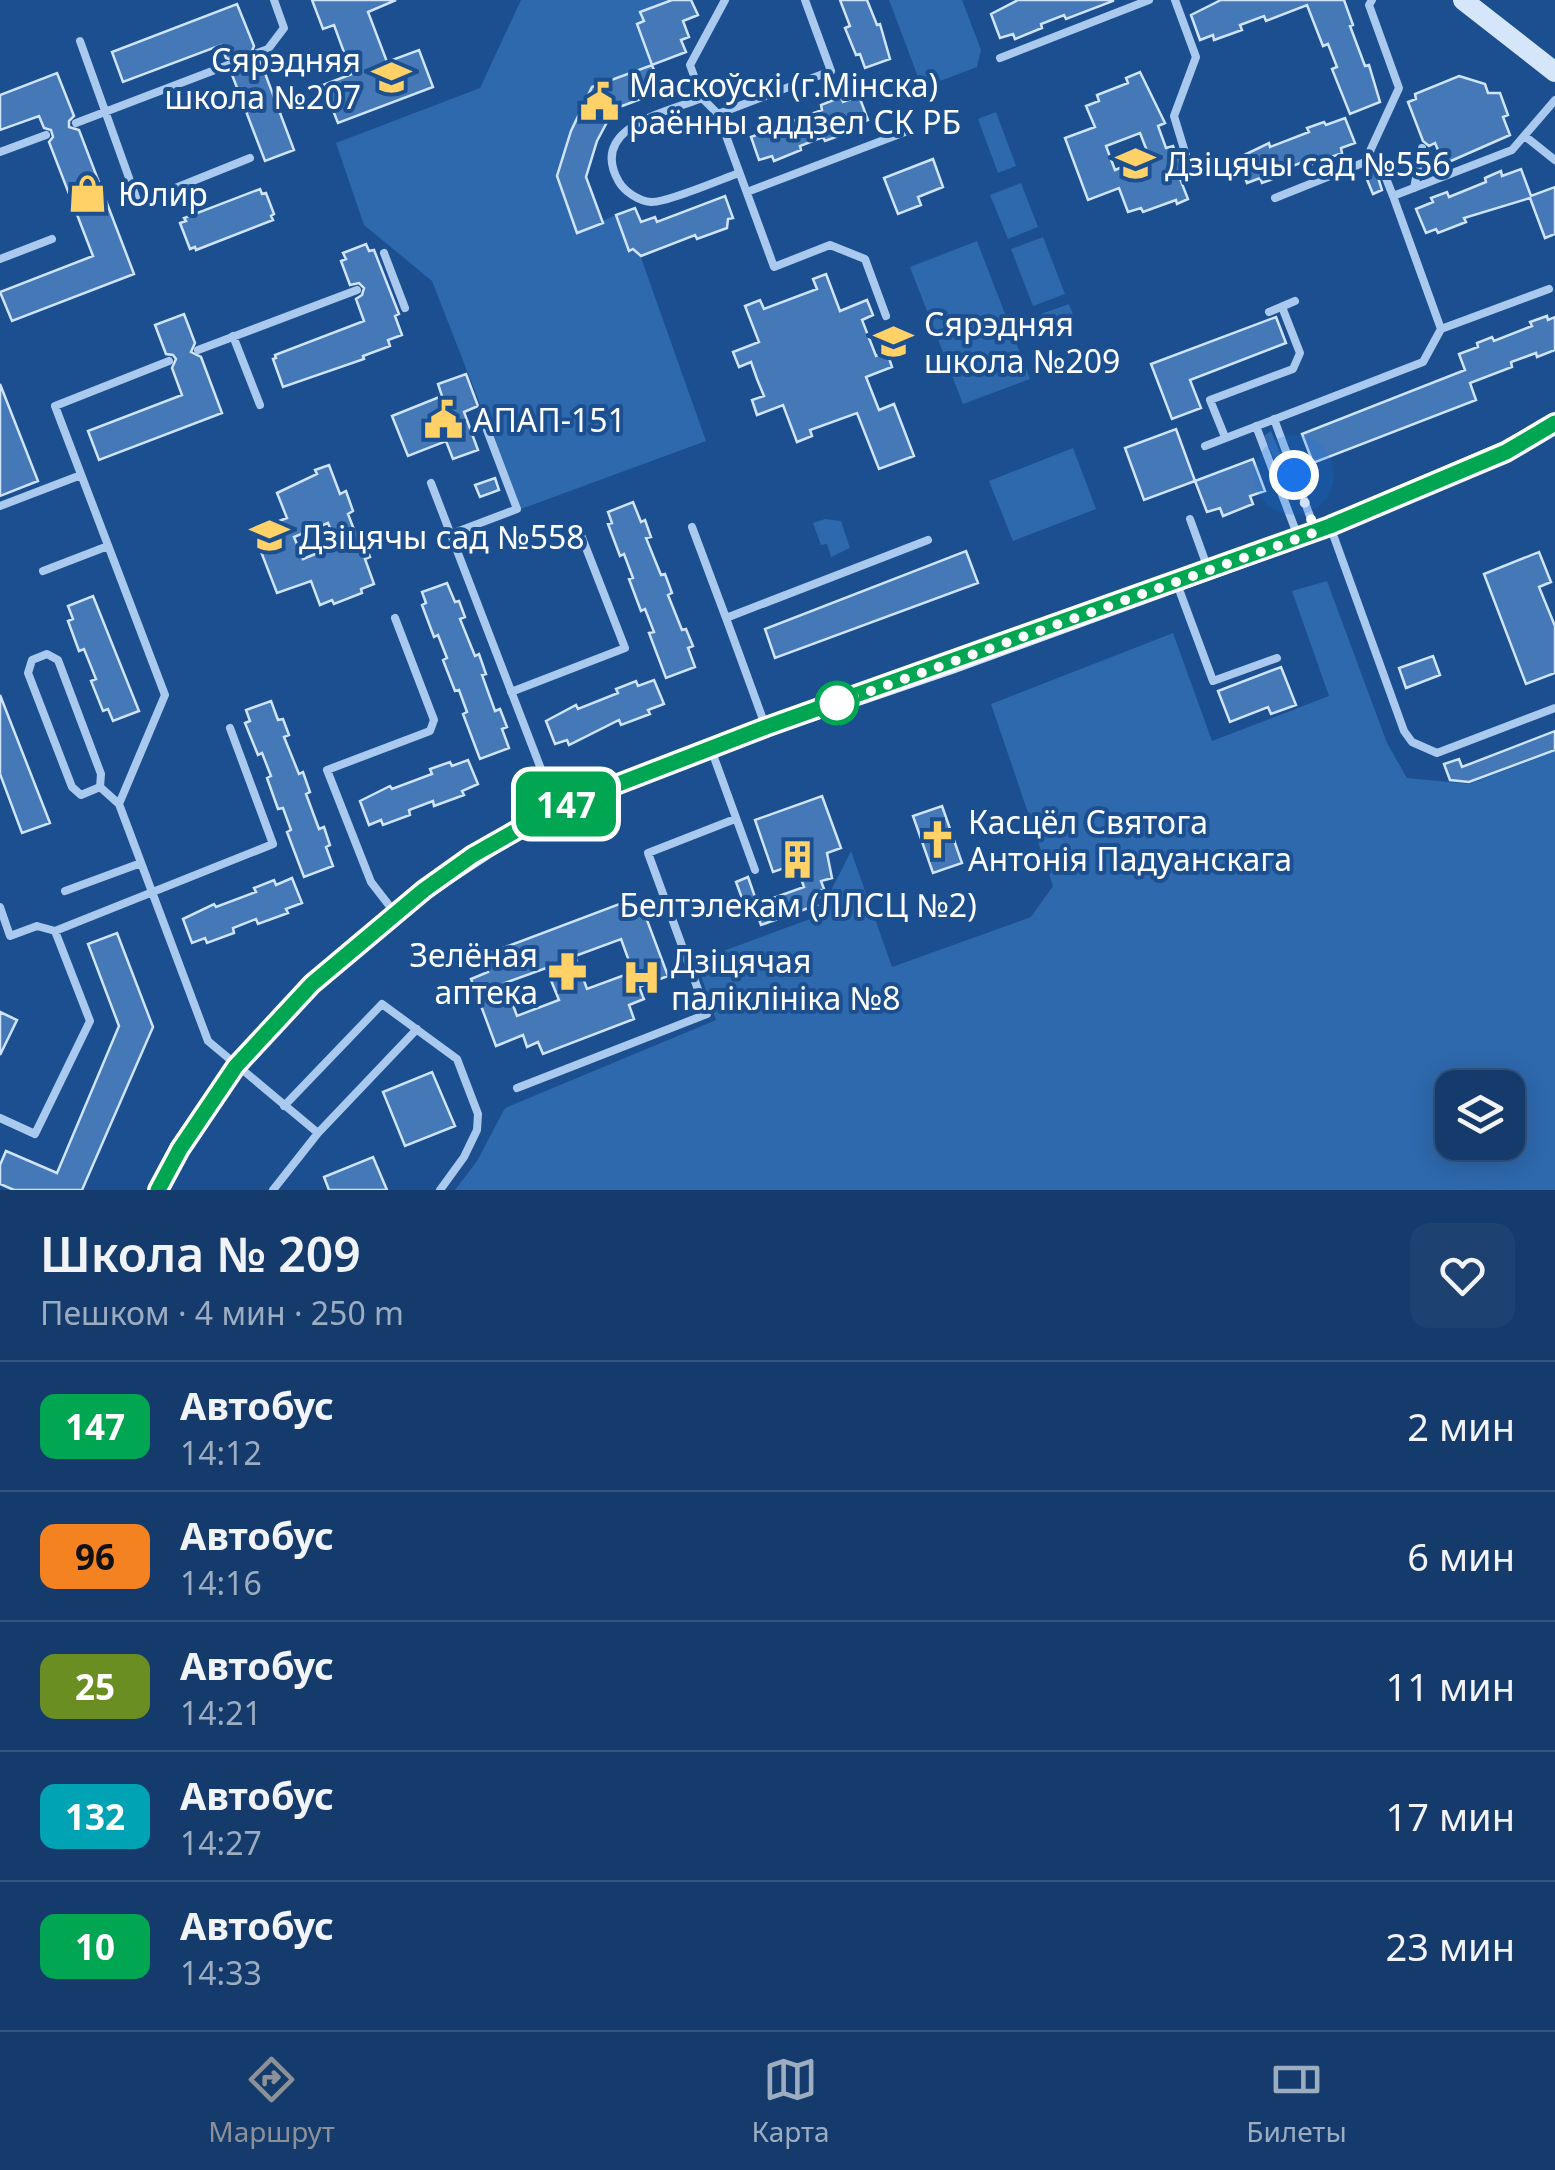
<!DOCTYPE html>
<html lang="ru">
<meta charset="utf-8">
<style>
body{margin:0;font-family:"Noto Sans",sans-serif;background:#1d4271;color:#f1f3f6;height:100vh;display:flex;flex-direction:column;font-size:38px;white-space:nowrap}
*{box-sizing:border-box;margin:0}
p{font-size:32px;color:#9dadc1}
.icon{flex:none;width:55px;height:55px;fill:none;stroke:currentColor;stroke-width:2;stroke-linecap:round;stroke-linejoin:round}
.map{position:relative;height:1190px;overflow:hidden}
.sheet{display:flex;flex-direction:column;background:#143b6b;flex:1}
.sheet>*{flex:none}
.badge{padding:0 20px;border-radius:15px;font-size:35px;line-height:65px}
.tools{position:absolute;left:1435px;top:1070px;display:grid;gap:20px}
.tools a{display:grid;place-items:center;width:90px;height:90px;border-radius:20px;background:#143b6b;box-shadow:0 5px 25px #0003,0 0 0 2px #33557e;font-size:50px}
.you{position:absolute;width:50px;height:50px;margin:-25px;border:8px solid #fff;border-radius:50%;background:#1a73e8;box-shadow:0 0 0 15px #1a73e833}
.map>.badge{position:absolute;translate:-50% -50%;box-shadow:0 0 0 5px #fff}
.round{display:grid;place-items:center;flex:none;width:105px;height:105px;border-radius:20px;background:#1d4271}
.head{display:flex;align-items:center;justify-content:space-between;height:170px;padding:0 40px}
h1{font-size:48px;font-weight:600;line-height:75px}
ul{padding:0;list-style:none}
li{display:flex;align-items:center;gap:30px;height:130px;padding:0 40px;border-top:2px solid #33557e}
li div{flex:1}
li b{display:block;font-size:38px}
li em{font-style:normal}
li .badge{min-width:110px;font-weight:700;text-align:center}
.tab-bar{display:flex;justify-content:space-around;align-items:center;height:140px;border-top:2px solid #33557e;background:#143b6b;font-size:28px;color:#9dadc1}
.tab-bar a{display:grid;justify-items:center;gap:5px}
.tab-bar .active{color:#8c9099}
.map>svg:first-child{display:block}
</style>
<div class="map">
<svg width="1555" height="1190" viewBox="0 0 1555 1190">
<rect width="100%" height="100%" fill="#1b4f8f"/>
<path fill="#2e69ad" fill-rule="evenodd" d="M 521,0 L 672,0 L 641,12 L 644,21 L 637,25 L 652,65 L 592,88 L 571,131 L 557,176 L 577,232 L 616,215 L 629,250 L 639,252 L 706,441 L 521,509 L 432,281 L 364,225 L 336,143 L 480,88 Z
M 889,0 L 962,0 L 981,50 L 977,67 L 932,84 L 918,77 Z
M 996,112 L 1016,166 L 998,173 L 978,119 Z
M 1021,183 L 1038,227 L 1008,239 L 990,195 Z
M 1043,237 L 1065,294 L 1033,306 L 1011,249 Z
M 977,241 L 1030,379 L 963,404 L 910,267 Z
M 1069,304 L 1075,320 L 1047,330 L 1041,314 Z
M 1271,431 L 1288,472 L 1282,477 L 1264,436 Z
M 1073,448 L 1096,509 L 1013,541 L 989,481 Z
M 825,519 L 841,521 L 850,548 L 831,557 L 827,544 L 821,545 L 813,523 Z
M 1327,581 L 1387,743 L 1407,778 L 1469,784 L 1555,751 L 1555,1190 L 455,1190 L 477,1161 L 505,1108 L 716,1020 L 696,961 L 818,916 L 851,851 L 892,967 L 1031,917 L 1053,886 L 991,704 L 1173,633 L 1212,741 L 1329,696 L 1292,591 ZM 1452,1088 L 1508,1088 L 1508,1142 L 1452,1142 Z"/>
<path fill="#4478b7" stroke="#cfe3fa" stroke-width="2.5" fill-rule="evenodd" d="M 312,0 L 396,0 L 368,12 L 387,62 L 419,50 L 433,87 L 338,123 L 323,85 L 352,74 L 334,25 L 323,29 Z
M 672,0 L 691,0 L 698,15 L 683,21 L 689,37 L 681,40 L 686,52 L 652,65 L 637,24 L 644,21 L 640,12 Z
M 840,0 L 867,0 L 877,25 L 880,24 L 890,59 L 865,68 L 860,54 L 856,55 L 845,28 L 850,26 Z
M 1018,0 L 1113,0 L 1113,1 L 1066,19 L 1064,15 L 1041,24 L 1042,28 L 1015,39 L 1013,34 L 1000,38 L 991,14 Z
M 1221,0 L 1344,0 L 1353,25 L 1350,26 L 1365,66 L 1369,65 L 1380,102 L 1350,114 L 1332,69 L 1337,67 L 1328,44 L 1323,46 L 1307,5 L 1266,21 L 1264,16 L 1240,25 L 1242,30 L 1214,40 L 1213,35 L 1200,40 L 1191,15 Z
M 237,4 L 254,46 L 250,56 L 260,60 L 294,150 L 265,161 L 231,72 L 235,61 L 226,58 L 221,45 L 123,82 L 112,52 Z
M 652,65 L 662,91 L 614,109 L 597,141 L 586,177 L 603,223 L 577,233 L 557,176 L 571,131 L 592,87 Z
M 1140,72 L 1165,123 L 1158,126 L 1166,148 L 1173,146 L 1182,169 L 1177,171 L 1188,199 L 1177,204 L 1176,200 L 1143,212 L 1141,208 L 1128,212 L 1119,188 L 1088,200 L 1065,138 L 1095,127 L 1086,106 L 1099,101 L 1097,95 L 1128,83 L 1126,78 ZM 1140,133 L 1149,156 L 1115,170 L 1106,146 Z
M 57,73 L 74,116 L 69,121 L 69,127 L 79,130 L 134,274 L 12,321 L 0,292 L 93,256 L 49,142 L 53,137 L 51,130 L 44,128 L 39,116 L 0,130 L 0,95 Z
M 1459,76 L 1485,84 L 1488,93 L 1500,93 L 1508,115 L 1503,117 L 1510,135 L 1444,164 L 1435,143 L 1429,146 L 1423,141 L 1408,102 L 1416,99 L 1415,94 Z
M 859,96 L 868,120 L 853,126 L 855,130 L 825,141 L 823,137 L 800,146 L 801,150 L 774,161 L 772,156 L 759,160 L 751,137 L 766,131 L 765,128 L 781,121 L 782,125 L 822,110 L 821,105 L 841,97 L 843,102 Z
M 1345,118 L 1355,143 L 1341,148 L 1342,153 L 1313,164 L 1311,159 L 1287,168 L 1289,173 L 1262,183 L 1260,178 L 1247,183 L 1238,158 L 1269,143 L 1270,147 L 1309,132 L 1307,128 L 1324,122 L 1326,125 Z
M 933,159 L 943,187 L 918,197 L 921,205 L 898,214 L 884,178 Z
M 1375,168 L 1382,190 L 1373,194 L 1364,172 Z
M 1521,169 L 1531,196 L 1555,187 L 1555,234 L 1545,238 L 1530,198 L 1464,218 L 1466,222 L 1438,233 L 1436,229 L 1426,233 L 1416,209 L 1433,202 L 1431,198 L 1447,192 L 1449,197 L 1486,182 L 1485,178 L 1494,174 L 1501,171 L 1502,176 Z
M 260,189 L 262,194 L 266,193 L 274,214 L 271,216 L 273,220 L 196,250 L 195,247 L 190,249 L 180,223 L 186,221 L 184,218 Z
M 725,196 L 733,218 L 728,219 L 727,228 L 697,239 L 695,235 L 641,256 L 633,249 L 629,251 L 616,215 L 635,208 L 641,222 L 655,217 L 657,222 Z
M 366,244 L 369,251 L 374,250 L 399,314 L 395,316 L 402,335 L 388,340 L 390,346 L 363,356 L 364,359 L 283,387 L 273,359 L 276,358 L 275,355 L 364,321 L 356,299 L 362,295 L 364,288 L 359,283 L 350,285 L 341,261 L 346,259 L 343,253 Z
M 826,274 L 840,311 L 867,300 L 873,315 L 862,320 L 876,356 L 887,352 L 892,367 L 866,377 L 879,410 L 894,404 L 914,456 L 879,469 L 857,413 L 810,430 L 812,436 L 797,442 L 783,405 L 757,415 L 752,400 L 764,396 L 757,379 L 751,362 L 739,367 L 733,352 L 759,342 L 745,306 L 760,300 L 764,309 L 817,289 L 813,279 Z
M 184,314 L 195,343 L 191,352 L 201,357 L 222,413 L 99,460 L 88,431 L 182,395 L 172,368 L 176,359 L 173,355 L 166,354 L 155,325 Z
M 1547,316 L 1548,320 L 1555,317 L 1555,350 L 1537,357 L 1536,353 L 1511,362 L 1512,367 L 1470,383 L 1476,400 L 1313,463 L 1302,434 L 1465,370 L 1459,354 L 1478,347 L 1477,343 L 1492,337 L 1494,341 L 1532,326 L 1530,322 Z
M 1276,317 L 1286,343 L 1190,380 L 1201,408 L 1172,419 L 1151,364 Z
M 466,374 L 478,406 L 464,412 L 478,450 L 453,459 L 446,441 L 408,456 L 392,416 L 442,396 L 438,384 Z
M 0,384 L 38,481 L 0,496 Z
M 1176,429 L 1195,481 L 1144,500 L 1125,448 Z
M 1253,459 L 1265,491 L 1250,496 L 1253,504 L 1223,516 L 1220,508 L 1207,512 L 1195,481 Z
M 329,465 L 340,494 L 346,491 L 353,511 L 348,514 L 358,540 L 363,538 L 370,557 L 365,559 L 374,584 L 361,589 L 362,593 L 334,604 L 332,600 L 320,605 L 311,581 L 277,593 L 253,531 L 287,518 L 277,493 L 317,474 L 315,470 ZM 328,523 L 337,545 L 303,559 L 294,537 Z
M 495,478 L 499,490 L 480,497 L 475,485 Z
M 633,502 L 641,522 L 645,520 L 651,537 L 646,538 L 661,575 L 665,574 L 672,593 L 668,595 L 682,630 L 686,629 L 693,646 L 688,648 L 695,667 L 666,678 L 649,633 L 654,632 L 645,609 L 641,611 L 629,579 L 633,578 L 624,554 L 620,556 L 608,524 L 612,523 L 608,512 Z
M 966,551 L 978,583 L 775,658 L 765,629 Z
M 1539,552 L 1551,582 L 1539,587 L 1555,626 L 1555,673 L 1526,684 L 1484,574 Z
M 447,583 L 455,602 L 459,601 L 465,617 L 460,619 L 475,656 L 479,654 L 486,674 L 482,675 L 495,711 L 500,709 L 507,727 L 502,729 L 509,748 L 480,759 L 463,714 L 467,712 L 459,690 L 455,691 L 443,660 L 447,658 L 438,635 L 434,637 L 422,605 L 426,603 L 422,592 Z
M 93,596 L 139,711 L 113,721 L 108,709 L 103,711 L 91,681 L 96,679 L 84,649 L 79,651 L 68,621 L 73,619 L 68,606 Z
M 1433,656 L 1440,675 L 1406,688 L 1399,668 Z
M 1281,667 L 1296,705 L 1271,714 L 1268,707 L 1230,722 L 1218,691 Z
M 654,680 L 664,704 L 648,710 L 650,714 L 621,725 L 619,720 L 569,745 L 567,740 L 555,744 L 546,721 L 576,705 L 578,709 L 618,693 L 616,689 L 636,681 L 638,686 Z
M 0,695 L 50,823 L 22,833 L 0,774 Z
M 271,701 L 278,720 L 283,719 L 289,735 L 284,737 L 299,774 L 303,772 L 310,792 L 306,794 L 319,829 L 324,827 L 330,845 L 326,847 L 333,866 L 304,877 L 287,832 L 291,830 L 283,808 L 278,809 L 267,778 L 271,776 L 262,753 L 258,755 L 245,723 L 250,721 L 246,710 Z
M 1555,731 L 1555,750 L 1469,782 L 1450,780 L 1444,764 L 1459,759 L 1462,767 Z
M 468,760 L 478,784 L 462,791 L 464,795 L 434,806 L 433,801 L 409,810 L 410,815 L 383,825 L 381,820 L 369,825 L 360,801 L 390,786 L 392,789 L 432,774 L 430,769 L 450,762 L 452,766 Z
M 822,796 L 841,848 L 827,853 L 832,878 L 821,881 L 824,889 L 818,890 L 820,897 L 814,899 L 817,905 L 761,925 L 754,905 L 804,887 L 796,864 L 773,872 L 755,820 Z
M 942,806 L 962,863 L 933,873 L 913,816 Z
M 748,877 L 755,897 L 743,901 L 736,882 Z
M 292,878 L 302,903 L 286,909 L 288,913 L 258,924 L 256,919 L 233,928 L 234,933 L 207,943 L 205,938 L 192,943 L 183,919 L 214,904 L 216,907 L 256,892 L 254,888 L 274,880 L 276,885 Z
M 622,903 L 628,918 L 644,912 L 668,976 L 639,987 L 644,999 L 629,1005 L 634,1019 L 543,1054 L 538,1042 L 527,1047 L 523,1035 L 496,1046 L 471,979 L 488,972 L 482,956 ZM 621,939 L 633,972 L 587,989 L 575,956 ZM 546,968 L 559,1000 L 517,1016 L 505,983 Z
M 117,933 L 153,1027 L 82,1190 L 14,1190 L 0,1184 L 0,1165 L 6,1151 L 57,1173 L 119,1026 L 88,944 Z
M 0,1012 L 17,1020 L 0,1055 Z
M 432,1072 L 455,1126 L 405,1146 L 383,1092 Z
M 373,1157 L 387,1190 L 329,1190 L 324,1177 Z"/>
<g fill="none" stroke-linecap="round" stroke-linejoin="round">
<path stroke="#a9c9ee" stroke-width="8" d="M 725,0 L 690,65 L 702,98 L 718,114 L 774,267 L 830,245 L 865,259 L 886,316
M 1175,0 L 1196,57 L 1174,116 L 1188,162
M 80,41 L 138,203 L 250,158
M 257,53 L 268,49 L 284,28 L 274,0
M 1000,58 L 1149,0
M 702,98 C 667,112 587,127 619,182 C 625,192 639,201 651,202 C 666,203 722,179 739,173
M 718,114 L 831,71 L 805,0
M 76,123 L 228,65
M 1526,137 L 1555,160
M 0,152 L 46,135
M 1382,168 L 1393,196
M 1414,188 L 1422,148
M 747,192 L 905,132
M 1275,198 L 1365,162 L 1399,88 L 1369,5 L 1372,0
M 384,253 L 405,308
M 0,259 L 52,239
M 1269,312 L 1295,301
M 1441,329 L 1393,196 L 1512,150 L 1555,100
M 233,336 L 260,405
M 198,350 L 357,290
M 1274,419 L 1314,527
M 1256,426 L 1297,534
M 1225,437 L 1210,400 L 1293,369 L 1300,353 L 1282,307
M 1205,446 L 1423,362 L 1441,329 L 1549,289
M 431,483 L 556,808
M 0,506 L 81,475
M 1190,519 L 1207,566
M 1330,526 L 1404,731 L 1412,742 L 1437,753 L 1555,708
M 692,527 L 726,618
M 451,534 L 517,509 L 487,430
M 43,571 L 108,546
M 1177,584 L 1213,681 L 1277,658
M 47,654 L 58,660 L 101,774 L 100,787 L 81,795 L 72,787 L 28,673 L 32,660 Z
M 511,692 L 625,648 L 581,535
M 765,725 L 726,618 L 928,540
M 711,749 L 755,870
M 100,787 L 119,804 L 208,1041 L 318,1133
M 119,804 L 165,695 L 55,406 L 169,361
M 65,891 L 141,863
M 0,907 L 10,936 L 37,926 L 55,931 L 273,844 L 230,728
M 395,913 L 371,882 L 327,770 L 430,731 L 434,720 L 395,618
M 517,1088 L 707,1014 L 648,853 L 735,819
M 284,1106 L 382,1004 L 457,1059 L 478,1114 L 477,1130 L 464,1157 L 440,1190
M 0,1118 L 35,1134 L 90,1021 L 55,931
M 273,1190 L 318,1133 L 417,1029"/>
<path stroke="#d6e6fa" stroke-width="20" d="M 1463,0 L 1555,72
M 158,1190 L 179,1149 L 236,1066 L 312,984 L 424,890 L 512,832 L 578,799 L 766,727 L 951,664 L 1330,526 L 1505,451 L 1555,423"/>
</g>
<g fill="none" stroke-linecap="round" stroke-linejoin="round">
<defs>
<path id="line" d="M 158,1190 L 180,1149 L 236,1066 L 312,984 L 424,890 L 473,855 L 556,808 L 766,727 L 1330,526 L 1506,452 L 1555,423"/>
</defs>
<use href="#line" stroke="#fff" stroke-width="22"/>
<use href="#line" stroke="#00a651" stroke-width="15"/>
<path stroke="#fff" stroke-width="10" stroke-dasharray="0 18" d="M 837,703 L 1316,532 L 1294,475"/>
</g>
<defs>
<symbol id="school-bare" viewBox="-9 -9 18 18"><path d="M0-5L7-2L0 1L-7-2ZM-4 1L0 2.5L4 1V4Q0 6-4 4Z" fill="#ffd166" stroke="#1b4f8f" stroke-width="2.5" paint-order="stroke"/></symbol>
<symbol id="civic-bare" viewBox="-9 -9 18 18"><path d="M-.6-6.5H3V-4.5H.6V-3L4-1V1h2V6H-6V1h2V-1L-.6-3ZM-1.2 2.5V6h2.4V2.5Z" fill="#ffd166" stroke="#1b4f8f" stroke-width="2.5" paint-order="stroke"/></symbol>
<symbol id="shop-bare" viewBox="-9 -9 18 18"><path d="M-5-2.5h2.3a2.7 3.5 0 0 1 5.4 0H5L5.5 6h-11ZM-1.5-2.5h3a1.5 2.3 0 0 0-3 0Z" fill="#ffd166" stroke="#1b4f8f" stroke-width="2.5" paint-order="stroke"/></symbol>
<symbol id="church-bare" viewBox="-9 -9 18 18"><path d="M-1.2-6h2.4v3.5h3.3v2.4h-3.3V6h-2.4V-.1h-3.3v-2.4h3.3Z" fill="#ffd166" stroke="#1b4f8f" stroke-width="2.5" paint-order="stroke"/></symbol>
<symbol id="building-bare" viewBox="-9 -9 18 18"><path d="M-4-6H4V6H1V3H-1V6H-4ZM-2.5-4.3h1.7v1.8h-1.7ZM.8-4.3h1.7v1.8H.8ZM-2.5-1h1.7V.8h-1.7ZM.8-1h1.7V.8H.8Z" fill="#ffd166" stroke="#1b4f8f" stroke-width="2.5" paint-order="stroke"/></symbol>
<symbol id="pharmacy-bare" viewBox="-9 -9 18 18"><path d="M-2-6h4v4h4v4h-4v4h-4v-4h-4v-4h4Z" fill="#ffd166" stroke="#1b4f8f" stroke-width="2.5" paint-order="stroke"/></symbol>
<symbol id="hospital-bare" viewBox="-9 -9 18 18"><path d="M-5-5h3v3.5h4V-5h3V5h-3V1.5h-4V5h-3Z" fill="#ffd166" stroke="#1b4f8f" stroke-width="2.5" paint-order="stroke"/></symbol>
</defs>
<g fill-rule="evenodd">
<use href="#school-bare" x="364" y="50" width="55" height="55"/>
<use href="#civic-bare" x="572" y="74" width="55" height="55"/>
<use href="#school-bare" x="1108" y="136" width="55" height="55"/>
<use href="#shop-bare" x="60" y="166" width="55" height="55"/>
<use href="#school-bare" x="866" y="314" width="55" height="55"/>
<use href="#civic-bare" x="416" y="392" width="55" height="55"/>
<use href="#school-bare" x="242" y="508" width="55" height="55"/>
<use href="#church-bare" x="910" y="812" width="55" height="55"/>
<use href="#building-bare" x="770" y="832" width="55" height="55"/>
<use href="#pharmacy-bare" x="540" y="944" width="55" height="55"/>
<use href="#hospital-bare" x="614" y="950" width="55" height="55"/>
</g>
<circle fill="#fff" stroke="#00a651" stroke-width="5" cx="837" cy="703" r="20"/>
<g text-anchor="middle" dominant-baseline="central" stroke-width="8" stroke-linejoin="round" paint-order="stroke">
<g font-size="32" fill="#fff" stroke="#1b4f8f" text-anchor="start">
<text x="361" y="59" text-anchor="end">Сярэдняя<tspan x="361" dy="37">школа №207</tspan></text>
<text x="629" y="84">Маскоўскі (г.Мінска)<tspan x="629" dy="37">раённы аддзел СК РБ</tspan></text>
<text x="1165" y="163">Дзіцячы сад №556</text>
<text x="118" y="193">Юлир</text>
<text x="924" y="323">Сярэдняя<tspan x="924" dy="37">школа №209</tspan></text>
<text x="473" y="419">АПАП-151</text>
<text x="299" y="536">Дзіцячы сад №558</text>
<text x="968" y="821">Касцёл Святога<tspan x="968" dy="37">Антонія Падуанскага</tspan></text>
<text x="798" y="904" text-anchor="middle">Белтэлекам (ЛЛСЦ №2)</text>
<text x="538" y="954" text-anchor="end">Зелёная<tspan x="538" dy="37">аптека</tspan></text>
<text x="671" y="960">Дзіцячая<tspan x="671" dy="37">паліклініка №8</tspan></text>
</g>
</g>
</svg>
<div class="tools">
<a><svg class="icon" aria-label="layers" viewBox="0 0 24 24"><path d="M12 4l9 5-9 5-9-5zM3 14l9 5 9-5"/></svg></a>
</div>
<div class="you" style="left:1294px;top:475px"></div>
<b class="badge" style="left:566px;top:804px;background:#00a651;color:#fff">147</b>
</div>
<section class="sheet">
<div class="head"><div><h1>Школа № 209</h1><p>Пешком · 4 мин · 250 m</p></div><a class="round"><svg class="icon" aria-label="heart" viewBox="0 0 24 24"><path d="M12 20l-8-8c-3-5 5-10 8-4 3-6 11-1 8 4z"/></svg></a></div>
<ul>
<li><span class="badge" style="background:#00a651;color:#fff">147</span><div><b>Автобус</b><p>14:12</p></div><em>2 мин</em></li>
<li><span class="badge" style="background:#f58220;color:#111">96</span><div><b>Автобус</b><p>14:16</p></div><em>6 мин</em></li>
<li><span class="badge" style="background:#6b8e23;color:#fff">25</span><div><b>Автобус</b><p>14:21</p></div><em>11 мин</em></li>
<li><span class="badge" style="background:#00a3b4;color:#fff">132</span><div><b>Автобус</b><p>14:27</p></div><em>17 мин</em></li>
<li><span class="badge" style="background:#00a651;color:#fff">10</span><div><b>Автобус</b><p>14:33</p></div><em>23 мин</em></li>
</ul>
</section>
<nav class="tab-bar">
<a class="active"><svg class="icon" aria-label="directions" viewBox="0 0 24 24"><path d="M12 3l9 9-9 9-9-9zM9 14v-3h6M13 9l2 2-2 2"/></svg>Маршрут</a>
<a><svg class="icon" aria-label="map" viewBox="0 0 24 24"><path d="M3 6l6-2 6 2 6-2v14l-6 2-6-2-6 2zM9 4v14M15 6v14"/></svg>Карта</a>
<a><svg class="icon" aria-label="tickets" viewBox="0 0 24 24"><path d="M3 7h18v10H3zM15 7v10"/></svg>Билеты</a>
</nav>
